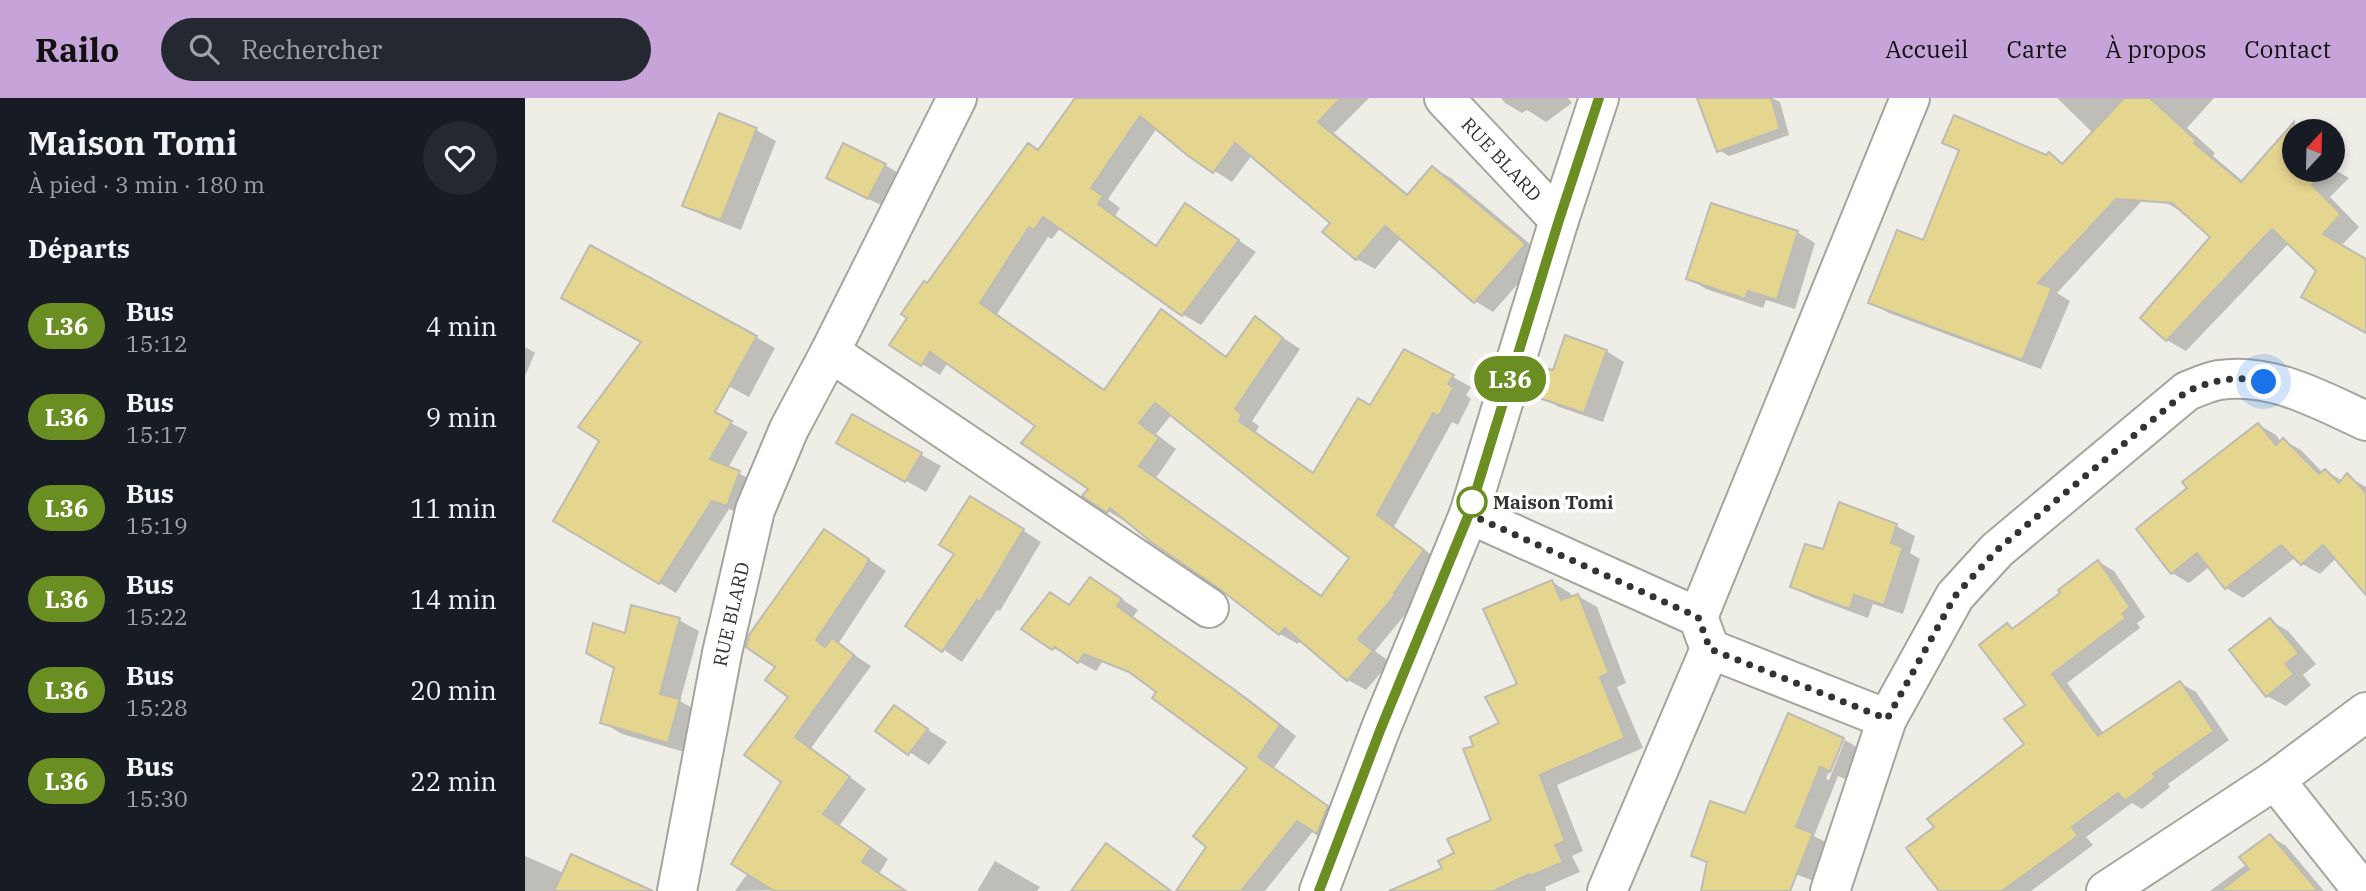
<!DOCTYPE html>
<html lang="fr">
<meta charset="utf-8">
<style>
body{margin:0;font-family:"IBM Plex Serif",serif;background:#242831;color:#f1f3f6;height:100vh;display:flex;flex-direction:column;font-size:26px;white-space:nowrap}
*{box-sizing:border-box;margin:0}
p{font-size:23px;color:#9ea1a6}
.icon{flex:none;width:38px;height:38px;fill:none;stroke:currentColor;stroke-width:2;stroke-linecap:round;stroke-linejoin:round}
.map{position:relative;flex:1;overflow:hidden}
.drawer{display:flex;flex-direction:column;background:#171b24;width:525px}
.drawer>*{flex:none}
.badge{padding:0 14px;border-radius:23px;font-size:24px;line-height:46px}
.needle{width:46px;rotate:22deg}
.tools{position:absolute;left:1757px;top:21px;display:grid;gap:14px}
.tools a{display:grid;place-items:center;width:63px;height:63px;border-radius:50%;background:#171b24;box-shadow:0 4px 10px #0003;font-size:35px}
.you{position:absolute;width:35px;height:35px;margin:-18px;border:5px solid #fff;border-radius:50%;background:#1a73e8;box-shadow:0 0 0 10px #1a73e833}
.map>.badge{position:absolute;translate:-50% -50%;box-shadow:0 0 0 4px #fff}
h2{padding:0 28px;font-size:26px;line-height:63px}
.round{display:grid;place-items:center;flex:none;width:74px;height:74px;border-radius:37px;background:#242831}
.head{display:flex;align-items:center;justify-content:space-between;height:119px;padding:0 28px}
h1{font-size:33px;font-weight:700;line-height:52px}
ul{padding:0;list-style:none}
li{display:flex;align-items:center;gap:21px;height:91px;padding:0 28px}
li div{flex:1}
li b{display:block;font-size:26px}
li em{font-style:normal}
li .badge{min-width:77px;font-weight:700;text-align:center}
header{display:flex;align-items:center;gap:42px;box-sizing:border-box;height:98px;padding:0 35px;background:#c6a3d8;color:#111}
header strong{font-size:33px}
nav{display:flex;gap:38px;margin-inline-start:auto;font-size:24px}
.search{width:490px;height:63px;background:#242831;display:flex;align-items:center;gap:18px;box-sizing:border-box;padding:0 24px;border-radius:38px;color:#9ea1a6;font-size:26px}
main{display:flex;flex:1;min-height:0}
.map>svg:first-child{display:block}
</style>
<header>
<strong>Railo</strong>
<div class="search"><svg class="icon" aria-label="search" viewBox="0 0 24 24"><circle cx="10" cy="10" r="6"/><path d="M15 15l6 6"/></svg>Rechercher</div>
<nav><a>Accueil</a><a>Carte</a><a>À propos</a><a>Contact</a></nav>
</header>
<main>
<section class="drawer">
<div class="head"><div><h1>Maison Tomi</h1><p>À pied · 3 min · 180 m</p></div><a class="round"><svg class="icon" aria-label="heart" viewBox="0 0 24 24"><path d="M12 20l-8-8c-3-5 5-10 8-4 3-6 11-1 8 4z"/></svg></a></div>
<h2>Départs</h2>
<ul>
<li><span class="badge" style="background:#6b8e23;color:#fff">L36</span><div><b>Bus</b><p>15:12</p></div><em>4 min</em></li>
<li><span class="badge" style="background:#6b8e23;color:#fff">L36</span><div><b>Bus</b><p>15:17</p></div><em>9 min</em></li>
<li><span class="badge" style="background:#6b8e23;color:#fff">L36</span><div><b>Bus</b><p>15:19</p></div><em>11 min</em></li>
<li><span class="badge" style="background:#6b8e23;color:#fff">L36</span><div><b>Bus</b><p>15:22</p></div><em>14 min</em></li>
<li><span class="badge" style="background:#6b8e23;color:#fff">L36</span><div><b>Bus</b><p>15:28</p></div><em>20 min</em></li>
<li><span class="badge" style="background:#6b8e23;color:#fff">L36</span><div><b>Bus</b><p>15:30</p></div><em>22 min</em></li>
</ul>
</section>
<div class="map">
<svg width="1841" height="793" viewBox="0 0 1841 793">
<rect width="100%" height="100%" fill="#eeede6"/>
<path fill="#0003" fill-rule="evenodd" d="M 552,0 L 844,0 L 809,35 L 884,97 L 908,70 L 926,80 L 1018,157 L 968,214 L 950,203 L 876,140 L 850,171 L 832,161 L 807,124 L 727,57 L 707,84 L 663,56 L 632,30 L 583,101 L 595,110 L 590,118 L 632,148 L 678,118 L 731,154 L 676,227 L 657,216 L 536,129 L 527,141 L 523,139 L 472,216 L 581,293 L 637,213 L 655,224 L 703,260 L 730,221 L 775,251 L 727,323 L 734,328 L 731,334 L 789,376 L 846,310 L 880,253 L 946,289 L 941,297 L 946,301 L 933,327 L 927,324 L 869,429 L 916,464 L 888,507 L 850,553 L 865,564 L 841,592 L 823,582 L 776,542 L 773,546 L 755,536 L 697,490 L 602,422 L 601,424 L 583,413 L 512,327 L 423,264 L 415,277 L 397,266 L 402,187 L 514,53 ZM 647,316 L 827,460 L 797,499 L 631,380 L 651,351 L 631,336 Z
M 976,0 L 1043,0 L 1047,5 L 1021,24 L 1002,12 L 997,15 L 980,5 Z
M 1190,0 L 1247,0 L 1255,4 L 1264,37 L 1204,58 L 1194,52 Z
M 1532,0 L 1689,0 L 1662,30 L 1690,55 L 1688,58 L 1719,84 L 1756,42 L 1769,49 L 1769,72 L 1808,71 L 1824,80 L 1805,99 L 1834,129 L 1816,148 L 1841,162 L 1841,233 L 1793,173 L 1764,145 L 1661,253 L 1642,242 L 1687,139 L 1659,115 L 1638,103 Z
M 231,32 L 251,43 L 216,132 L 179,118 L 159,107 Z
M 1419,45 L 1598,94 L 1616,104 L 1532,195 L 1545,203 L 1516,271 L 1364,215 L 1345,205 L 1399,145 L 1435,54 Z
M 360,67 L 380,79 L 364,111 L 323,91 Z
M 1272,134 L 1290,145 L 1270,211 L 1241,202 L 1238,210 L 1181,191 L 1163,180 Z
M 58,211 L 231,239 L 250,250 L 224,299 Z
M 0,249 L 10,255 L 0,278 Z
M 1081,253 L 1099,264 L 1078,324 L 1034,309 L 1016,299 L 1029,275 Z
M 328,318 L 416,368 L 401,394 L 313,344 Z
M 206,325 L 223,334 L 203,370 L 231,384 L 219,417 L 204,411 L 151,495 L 30,422 L 76,342 Z
M 1734,327 L 1751,337 L 1756,344 L 1758,342 L 1776,352 L 1798,375 L 1800,373 L 1818,383 L 1822,378 L 1841,389 L 1841,494 L 1811,460 L 1795,476 L 1777,466 L 1771,459 L 1718,500 L 1701,490 L 1684,469 L 1664,485 L 1647,475 L 1665,390 Z
M 465,411 L 516,444 L 475,513 L 472,512 L 437,564 L 382,527 Z
M 1371,428 L 1390,438 L 1385,455 L 1395,461 L 1378,516 L 1348,506 L 1343,520 L 1286,499 L 1268,488 L 1299,453 Z
M 318,444 L 361,473 L 313,546 L 346,568 L 286,650 L 341,691 L 315,727 L 363,761 L 345,791 L 210,793 L 223,775 L 258,683 L 266,598 L 252,569 Z
M 1574,464 L 1589,473 L 1620,519 L 1612,525 L 1615,530 L 1542,585 L 1579,636 L 1655,585 L 1671,594 L 1704,642 L 1643,686 L 1645,689 L 1617,711 L 1607,705 L 1561,739 L 1568,747 L 1506,793 L 1416,793 L 1412,730 L 1502,646 L 1502,608 L 1482,527 L 1490,532 Z
M 1027,484 L 1045,495 L 1048,500 L 1053,498 L 1072,509 L 1101,585 L 1092,589 L 1118,650 L 1032,687 L 1058,753 L 1047,758 L 1055,774 L 1020,789 L 1021,793 L 869,793 L 920,771 L 931,756 L 969,723 L 951,649 L 976,626 L 995,587 Z
M 582,491 L 613,512 L 608,519 L 725,602 L 771,638 L 749,670 L 819,719 L 810,744 L 789,732 L 740,793 L 653,793 L 684,749 L 724,670 L 615,579 L 577,564 L 571,573 L 528,550 L 545,508 Z
M 154,522 L 174,533 L 155,603 L 174,614 L 163,655 L 97,636 L 77,624 L 101,537 Z
M 1745,522 L 1763,533 L 1791,566 L 1778,577 L 1786,587 L 1761,608 L 1742,598 Z
M 369,610 L 422,644 L 404,667 L 352,632 Z
M 1317,641 L 1301,681 L 1304,682 L 1320,642 L 1335,651 L 1323,682 L 1313,678 L 1289,738 L 1304,746 L 1289,783 L 1265,774 L 1261,793 L 1178,793 L 1183,766 L 1168,757 Z
M 1745,738 L 1761,748 L 1799,793 L 1685,793 L 1722,766 Z
M 581,747 L 598,757 L 647,793 L 571,793 Z
M 0,758 L 39,775 L 124,793 L 0,793 Z
M 470,763 L 515,789 L 512,793 L 452,793 Z"/>
<path fill="#e4d58f" stroke="#bdbbb5" stroke-width="2" fill-rule="evenodd" d="M 550,0 L 816,0 L 793,24 L 882,97 L 907,68 L 1001,146 L 949,205 L 860,128 L 831,162 L 797,134 L 805,125 L 710,45 L 688,75 L 662,57 L 615,18 L 566,90 L 578,98 L 573,106 L 631,148 L 660,105 L 714,142 L 657,218 L 518,119 L 509,132 L 504,129 L 455,205 L 579,292 L 636,211 L 701,259 L 730,218 L 758,240 L 710,311 L 717,317 L 714,323 L 788,375 L 833,300 L 845,307 L 879,251 L 929,277 L 923,286 L 929,289 L 914,318 L 908,315 L 852,417 L 899,452 L 869,495 L 871,496 L 833,541 L 848,553 L 822,583 L 760,530 L 754,537 L 696,492 L 626,444 L 585,410 L 582,415 L 557,398 L 563,391 L 496,345 L 510,328 L 405,254 L 396,268 L 364,247 L 382,220 L 376,216 L 399,183 L 402,185 L 503,45 L 513,52 ZM 630,305 L 824,460 L 796,498 L 614,368 L 634,340 L 614,325 Z
M 1172,0 L 1246,0 L 1255,31 L 1192,54 Z
M 1599,0 L 1625,0 L 1672,43 L 1669,45 L 1716,84 L 1769,24 L 1769,72 L 1802,72 L 1787,87 L 1816,116 L 1798,136 L 1841,161 L 1841,235 L 1776,199 L 1791,173 L 1747,131 L 1641,243 L 1615,220 L 1685,139 L 1647,105 L 1591,101 L 1513,185 L 1527,190 L 1497,262 L 1343,205 L 1372,132 L 1398,142 L 1434,52 L 1417,45 L 1429,17 L 1521,57 L 1524,54 L 1537,66 Z
M 194,15 L 232,30 L 196,122 L 157,108 Z
M 318,45 L 361,66 L 343,101 L 301,80 Z
M 1186,105 L 1273,133 L 1252,202 L 1223,193 L 1220,201 L 1161,181 Z
M 65,147 L 232,238 L 190,314 L 207,323 L 185,361 L 215,373 L 202,408 L 187,403 L 134,486 L 28,423 L 74,343 L 53,329 L 116,244 L 36,200 Z
M 1040,237 L 1082,252 L 1059,315 L 1014,300 L 1024,271 L 1028,272 Z
M 327,316 L 397,355 L 380,384 L 311,345 Z
M 1733,325 L 1751,347 L 1758,340 L 1794,376 L 1800,371 L 1814,385 L 1822,375 L 1841,395 L 1841,497 L 1798,447 L 1776,467 L 1756,447 L 1700,491 L 1672,455 L 1646,476 L 1611,431 L 1662,390 L 1657,384 Z
M 445,398 L 499,431 L 455,504 L 452,502 L 417,554 L 380,528 L 429,456 L 414,447 Z
M 1314,404 L 1372,426 L 1366,445 L 1378,449 L 1359,507 L 1329,497 L 1325,511 L 1265,489 L 1280,446 L 1298,451 Z
M 299,431 L 344,461 L 339,471 L 291,542 L 300,549 L 307,540 L 329,557 L 270,639 L 325,679 L 298,716 L 346,750 L 337,764 L 381,793 L 249,793 L 206,766 L 256,684 L 219,657 L 263,599 L 240,582 L 250,569 L 221,549 L 224,537 Z
M 1573,462 L 1605,509 L 1597,516 L 1601,520 L 1527,576 L 1573,638 L 1655,583 L 1689,633 L 1628,676 L 1631,679 L 1600,703 L 1593,695 L 1547,729 L 1553,738 L 1477,793 L 1414,793 L 1381,750 L 1409,729 L 1402,721 L 1499,646 L 1479,621 L 1500,607 L 1454,547 L 1482,525 L 1487,531 L 1535,495 L 1533,492 Z
M 565,479 L 597,501 L 592,508 L 707,590 L 755,627 L 733,659 L 803,708 L 792,736 L 772,723 L 716,793 L 651,793 L 681,749 L 668,738 L 722,670 L 627,600 L 631,594 L 604,574 L 559,556 L 553,565 L 530,549 L 527,552 L 496,531 L 525,494 L 544,507 Z
M 1027,482 L 1036,502 L 1053,496 L 1084,575 L 1075,579 L 1100,640 L 1015,677 L 1040,743 L 1030,747 L 1038,764 L 1005,778 L 1004,776 L 969,793 L 864,793 L 917,770 L 913,763 L 929,755 L 922,741 L 966,722 L 938,651 L 948,648 L 945,639 L 974,625 L 960,599 L 992,586 L 958,511 Z
M 106,507 L 155,520 L 135,596 L 155,601 L 143,645 L 75,625 L 89,570 L 61,555 L 68,525 L 100,535 Z
M 1745,520 L 1774,555 L 1760,566 L 1769,576 L 1741,599 L 1704,552 Z
M 369,607 L 403,631 L 383,657 L 350,633 Z
M 1263,615 L 1319,640 L 1305,674 L 1295,669 L 1271,729 L 1288,735 L 1265,793 L 1176,793 L 1182,764 L 1166,758 L 1185,703 L 1220,715 Z
M 1745,736 L 1793,793 L 1695,793 L 1724,771 L 1714,759 Z
M 581,745 L 646,793 L 546,793 Z
M 46,756 L 128,793 L 29,793 Z"/>
<g fill="none" stroke-linecap="round" stroke-linejoin="round">
<defs>
<g id="minor">
<path id="s1" d="M 919,0 L 1034,122"/>
<path d="M 305,254 L 684,510"/>
<path d="M 944,416 L 1173,519 L 1185,551 L 1362,621"/>
<path d="M 1173,519 L 1385,0"/>
<path d="M 1750,682 L 1838,793"/>
<path id="s2" d="M 152,793 L 197,555 L 230,412 L 264,331 L 305,254 L 432,0"/>
<path d="M 794,793 L 856,630 L 944,416 L 1034,122 L 1074,0"/>
<path d="M 1082,793 L 1185,551"/>
<path d="M 1305,793 L 1362,621 L 1430,498 L 1472,452 L 1662,293 C 1673,289 1683,284 1694,282 C 1746,274 1795,302 1841,323"/>
<path d="M 1581,793 L 1750,682 L 1841,614"/>
</g>
</defs>
<use href="#minor" stroke="#a5a49e" stroke-width="42"/>
<use href="#minor" stroke="#fff" stroke-width="38"/>
</g>
<g fill="none" stroke-linecap="round" stroke-linejoin="round">
<defs>
<path id="line" d="M 794,793 L 856,630 L 944,416 L 1034,122 L 1074,0"/>
</defs>
<use href="#line" stroke="#fff" stroke-width="16"/>
<use href="#line" stroke="#6b8e23" stroke-width="10"/>
<path stroke="#333330" stroke-width="7" stroke-dasharray="0 12.6" d="M 947,404 L 944,416 L 1173,519 L 1185,551 L 1362,621 L 1430,498 L 1472,452 L 1662,293 C 1691,282 1709,277 1739,284"/>
</g>
<circle fill="#fff" stroke="#6b8e23" stroke-width="3.5" cx="947" cy="404" r="14"/>
<g text-anchor="middle" dominant-baseline="central" stroke-width="7" stroke-linejoin="round" paint-order="stroke">
<g font-size="19" fill="#333330" stroke="#fff">
<text stroke="none"><textPath href="#s1" startOffset="84">RUE BLARD</textPath></text>
<text stroke="none"><textPath href="#s2" startOffset="282">RUE BLARD</textPath></text>
</g>
<g font-size="19" font-weight="bold" fill="#333330" stroke="#fff" text-anchor="start">
<text x="968" y="404">Maison Tomi</text>
</g>
</g>
</svg>
<div class="tools">
<a><svg class="needle" viewBox="-14 -14 28 28"><path d="M0-13l5 13h-10z" fill="#e53935"/><path d="M0 13l5-13h-10z" fill="#9ea1a6"/></svg></a>
</div>
<div class="you" style="left:1739px;top:284px"></div>
<b class="badge" style="left:985px;top:281px;background:#6b8e23;color:#fff">L36</b>
</div>
</main>
